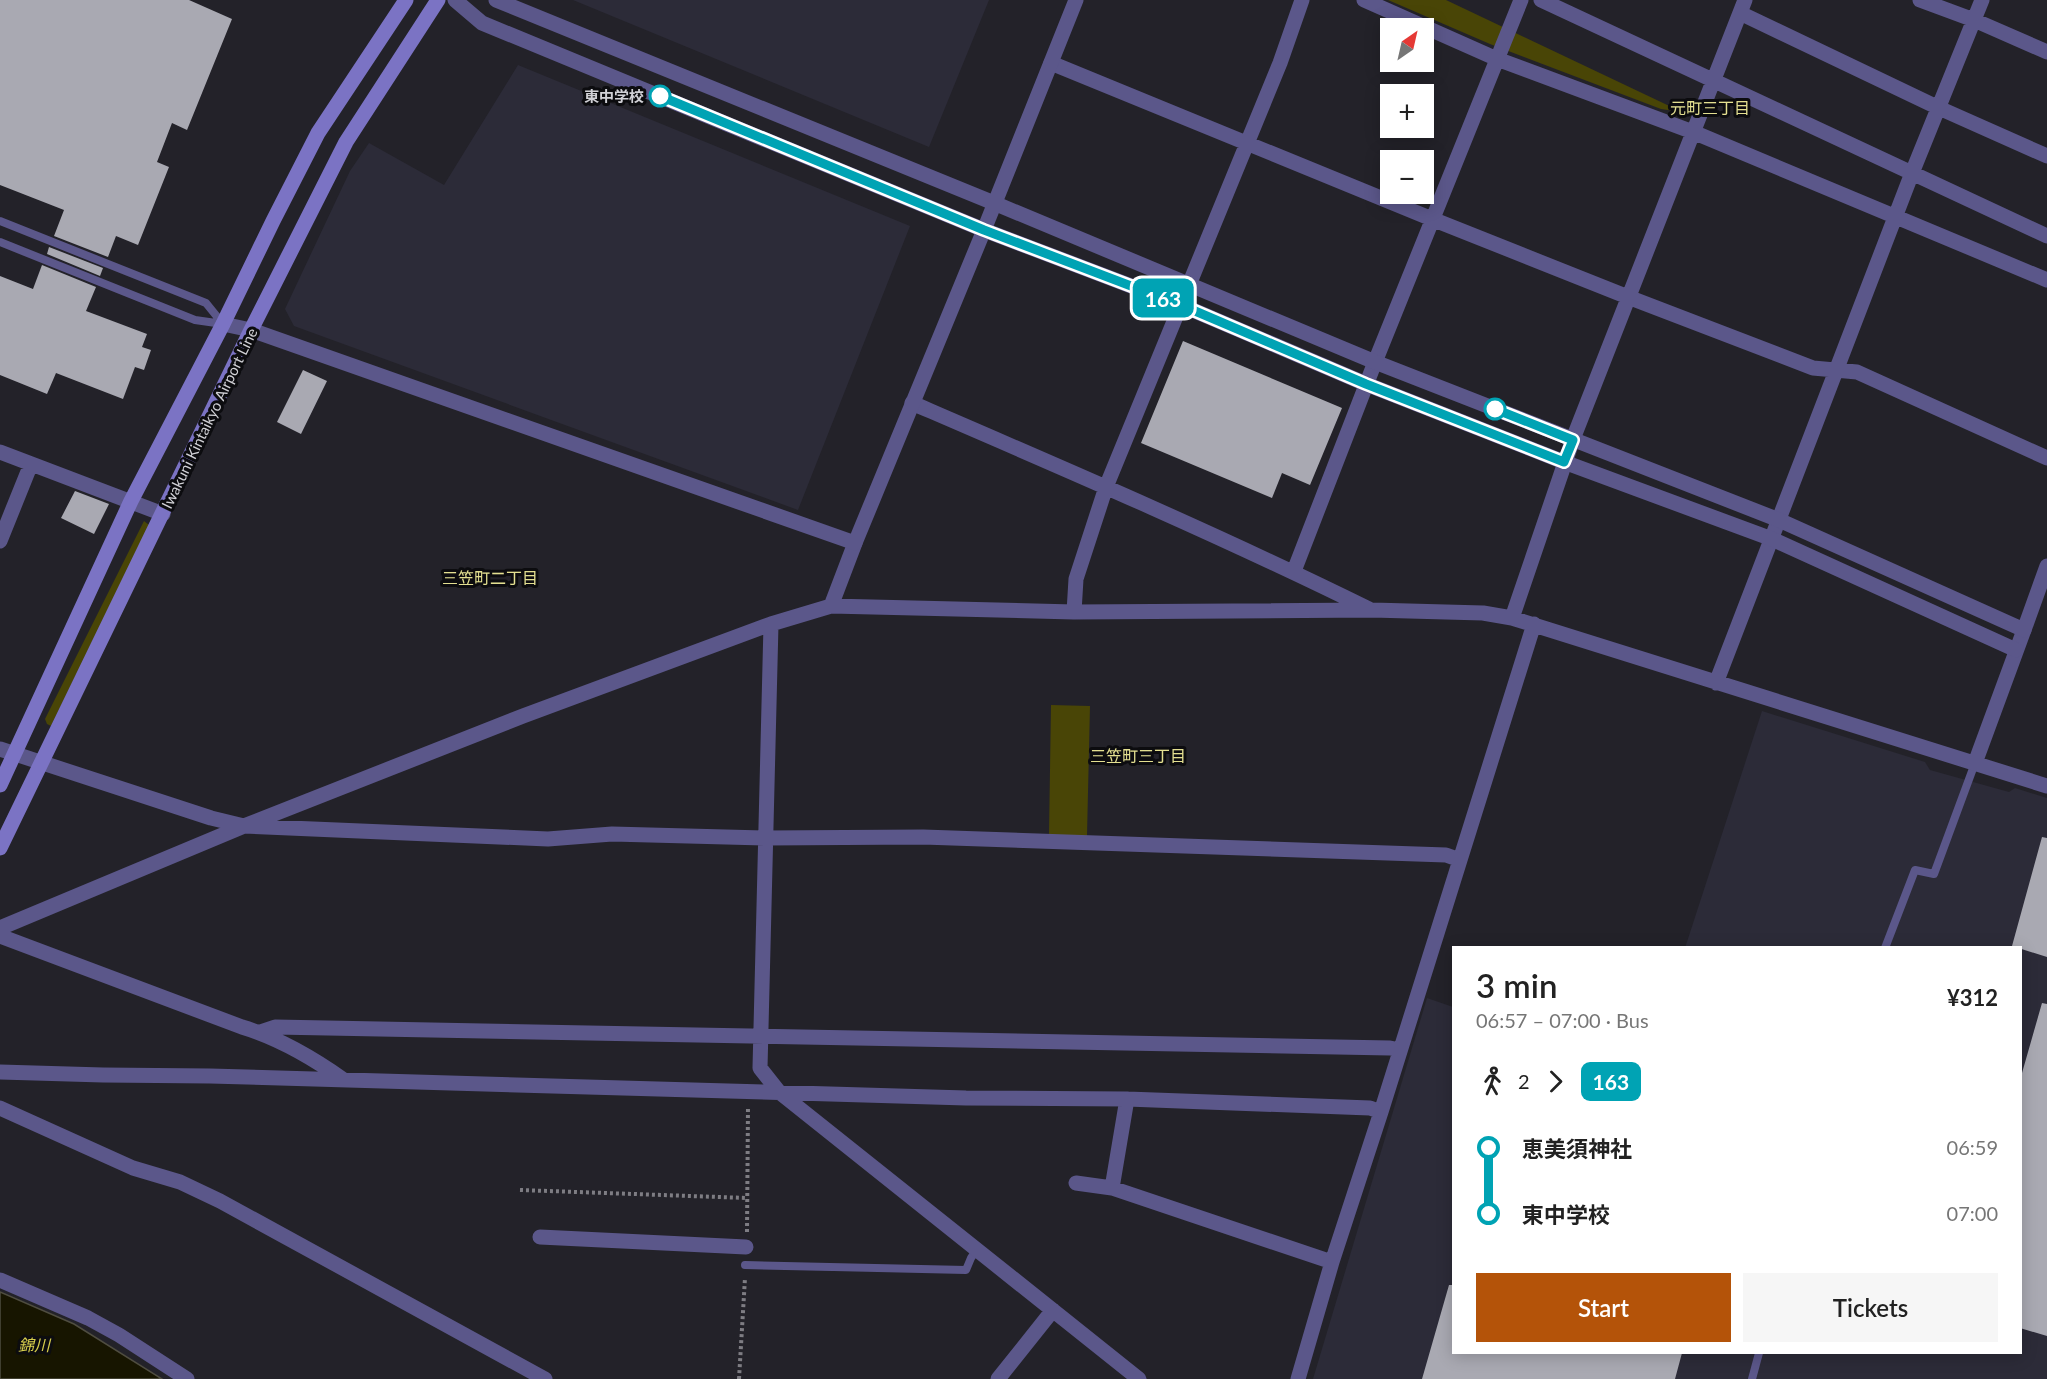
<!DOCTYPE html>
<meta charset="utf-8">
<style>
body{margin:0;font-family:Lato,"Noto Sans JP",sans-serif;background:#f6f6f6;color:#222;height:100vh;display:flex;flex-direction:column;font-size:22px;white-space:nowrap}
*{box-sizing:border-box;margin:0}
p{font-size:20px;color:#767676}
.icon{flex:none;width:33px;height:33px;fill:none;stroke:currentColor;stroke-width:2;stroke-linecap:round;stroke-linejoin:round}
.map{position:relative;flex:1;overflow:hidden}
.panel{position:absolute;left:1452px;top:946px;width:570px;height:408px;display:flex;flex-direction:column;background:#fff;border-radius:0px;box-shadow:0 3px 15px #0003}
.panel>*{flex:none}
.badge{padding:0 12px;border-radius:9px;font-size:21px;line-height:39px}
.needle{width:39px;rotate:34deg}
.tools{position:absolute;left:1380px;top:18px;display:grid;gap:12px}
.tools a{display:grid;place-items:center;width:54px;height:54px;border-radius:0px;background:#fff;box-shadow:0 3px 15px #0003;font-size:30px}
.map>.badge{position:absolute;translate:-50% -50%;box-shadow:0 0 0 3px #fff}
.legs{display:flex;align-items:center;gap:9px;height:66px;padding:0 24px;font-size:20px}
.legs p{margin-inline-start:auto}
.head{display:flex;align-items:center;justify-content:space-between;height:102px;padding:0 24px}
h1{font-size:33px;font-weight:600;line-height:45px}
.cta{display:flex;gap:12px;margin-top:auto;padding:12px 24px}
.cta a{flex:1;height:69px;border-radius:0px;background:#b45309;color:#fff;font-size:24px;font-weight:600;line-height:69px;text-align:center}
.cta a+a{background:#f6f6f6;color:#222}
ul{padding:0 24px;list-style:none}
li{display:flex;align-items:center;gap:21px;height:66px;font-size:22px}
li i{display:grid;place-items:center;width:9px;height:100%;margin:0 8px;background:currentColor}
li i::after{content:'';width:15px;height:15px;margin:-8px;border:4px solid;border-radius:50%;background:#fff}
li p{margin-inline-start:auto}
li:first-child i{background:linear-gradient(#0000 50%,currentColor 0)}
li:last-child i{background:linear-gradient(currentColor 50%,#0000 0)}
.map>svg:first-child{display:block}
</style>
<div class="map">
<svg width="2047" height="1379" viewBox="0 0 2047 1379">
<rect width="100%" height="100%" fill="#232229"/>
<path fill="#2c2b38" d="M 573,0 L 989,0 L 929,147 Z
M 518,65 L 910,226 L 798,510 L 294,326 L 285,309 L 350,171 L 369,143 L 444,185 Z
M 1762,711 L 1925,762 L 1930,770 L 2009,792 L 2015,788 L 2047,798 L 2047,1379 L 1313,1379 L 1427,998 L 1453,1007 L 1454,1353 L 2020,1353 L 2020,948 L 1685,948 Z"/>
<path fill="#494506" d="M 1388,0 L 1446,0 L 1682,112 L 1661,109 L 1490,44 Z
M 144,521 L 149,525 L 51,726 L 47,724 L 45,719 Z
M 1051,705 L 1090,706 L 1087,836 L 1049,835 Z"/>
<path fill="#171500" stroke="#4f4d40" stroke-width="1.5" d="M 0,1292 L 74,1324 L 162,1379 L 0,1379 Z"/>
<path fill="#a9a9b2" d="M 0,0 L 189,0 L 232,19 L 187,130 L 172,123 L 157,162 L 169,167 L 138,245 L 116,236 L 108,257 L 54,236 L 64,210 L 0,185 Z
M 49,247 L 103,268 L 100,276 L 47,254 Z
M 42,265 L 96,287 L 86,311 L 147,334 L 142,347 L 151,350 L 144,370 L 135,367 L 123,399 L 56,373 L 47,394 L 0,375 L 0,276 L 33,289 Z
M 1183,341 L 1342,408 L 1310,485 L 1282,473 L 1272,498 L 1141,443 Z
M 303,370 L 327,381 L 301,434 L 277,422 Z
M 75,491 L 109,504 L 94,534 L 61,518 Z
M 2042,837 L 2047,838 L 2047,957 L 2012,946 Z
M 2042,1003 L 2047,1004 L 2047,1336 L 2020,1328 L 2020,1080 Z
M 1449,1285 L 1454,1285 L 1454,1353 L 1682,1353 L 1675,1379 L 1422,1379 Z"/>
<g fill="none" stroke-linecap="round" stroke-linejoin="round">
<path stroke="#7e7d83" stroke-width="4" stroke-dasharray="3 3" stroke-linecap="butt" d="M 520,1190 L 747,1198
M 747,1232 L 748,1107
M 739,1379 L 745,1278"/>
<path stroke="#5b578a" stroke-width="8" d="M 0,221 L 206,303 L 223,324
M 0,242 L 195,320 L 223,324
M 1885,948 L 1915,870 L 1934,874 L 1975,763
M 745,1265 L 966,1270 L 971,1258 L 977,1249
M 1752,1379 L 1759,1353"/>
<path stroke="#5b578a" stroke-width="15" d="M 1364,0 L 1497,59 L 1693,132 L 2047,280
M 1541,0 L 2047,236
M 1920,0 L 1974,20 L 2047,52
M 1740,13 L 1939,108 L 2047,156
M 1051,63 L 1432,219 L 1628,297 L 1813,368 L 1857,372 L 2047,458
M 912,403 C 1065,469 1219,535 1369,609
M 0,452 L 163,514
M 0,541 L 31,464
M 1294,571 L 1375,362 L 1521,0
M 831,606 L 855,543
M 1074,612 L 1076,579 L 1106,487 L 1280,63 L 1302,0
M 1512,618 L 1573,439 L 1745,0
M 771,624 L 760,1068 L 779,1092 L 1139,1379
M 1716,683 L 1912,173 L 1982,0
M 0,749 L 211,818 L 244,826 L 548,839 L 612,834 L 766,838 L 923,837 L 1446,855 L 1460,860
M 1975,763 L 2024,630
M 0,928 L 244,826 L 523,716 L 771,624 L 831,606 L 1074,612 L 1372,610 L 1483,613 L 1512,618 L 2047,786
M 0,936 L 242,1027 C 279,1038 313,1058 344,1080
M 260,1032 L 275,1027 L 1390,1048 L 1400,1050
M 0,1072 L 103,1075 L 210,1076 L 966,1098 L 1127,1099 L 1370,1108 L 1381,1112
M 0,1108 L 133,1168 L 180,1182 L 220,1201 L 545,1379
M 1076,1183 L 1112,1188 L 1332,1262
M 1112,1188 L 1127,1099
M 540,1237 L 746,1247
M 0,1280 L 88,1318 L 119,1335 L 187,1379
M 998,1379 L 1053,1310
M 1298,1379 L 1332,1262 L 1381,1112 L 1534,624"/>
<path stroke="#5b578a" stroke-width="15" d="M 455,0 L 482,23 L 984,230 L 1181,305 L 1366,384 L 1564,462 L 1772,539 L 2016,650
M 496,0 L 994,203 L 1375,362 L 1779,520 L 2024,630 L 2047,566
M 223,324 L 251,330 L 855,543 L 984,230 L 1076,0"/>
<path stroke="#7b73c4" stroke-width="15" d="M 0,785 L 131,501 L 223,324 L 273,221 L 318,133 L 406,0
M 0,848 L 251,330 L 346,142 L 438,0"/>
</g>
<g fill="none" stroke-linecap="round" stroke-linejoin="round">
<defs>
<path id="line-1" d="M 660,96 L 984,230 L 1181,305 L 1366,384 L 1564,462 L 1573,440 L 1495,409"/>
</defs>
<use href="#line-1" stroke="#fff" stroke-width="14"/>
<use href="#line-1" stroke="#00a3b4" stroke-width="9"/>
</g>
<g fill="#fff" stroke="#00a3b4" stroke-width="3">
<circle cx="660" cy="96" r="10"/>
<circle cx="1495" cy="409" r="10"/>
</g>
<g text-anchor="middle" dominant-baseline="central" stroke-width="6" stroke-linejoin="round" paint-order="stroke">
<g font-size="15" font-weight="bold" fill="#d1d1d6" stroke="#0c0c0f" text-anchor="end">
<text x="644" y="96">東中学校</text>
</g>
<g font-size="15" fill="#d1d1d6" stroke="#0c0c0f">
<text transform="translate(209 418) rotate(-64)">Iwakuni Kintaikyo Airport Line</text>
</g>
<g font-size="16" fill="#e4e091" stroke="#0c0c0f">
<text x="1710" y="107">元町三丁目</text>
<text x="490" y="577">三笠町二丁目</text>
<text x="1138" y="755">三笠町三丁目</text>
</g>
<g font-size="16" font-style="italic" fill="#d8cf4d" stroke="#0c0c0f">
<text x="34" y="1344">錦川</text>
</g>
</g>
</svg>
<div class="tools">
<a><svg class="needle" viewBox="-14 -14 28 28"><path d="M0-13l5 13h-10z" fill="#e53935"/><path d="M0 13l5-13h-10z" fill="#767676"/></svg></a>
<a>+</a>
<a>−</a>
</div>
<b class="badge" style="left:1163px;top:298px;background:#00a3b4;color:#fff">163</b>
<section class="panel">
<div class="head"><div><h1>3 min</h1><p>06:57 – 07:00 · Bus</p></div><b>¥312</b></div>
<div class="legs"><svg class="icon" aria-label="walk" viewBox="0 0 24 24"><circle cx="13" cy="4" r="2"/><path d="M13 8l-2 6 4 7M11 14l-3 7M7 12l3-4h3l4 4"/></svg>2<svg class="icon" aria-label="forward" viewBox="0 0 24 24"><path d="M9 5l7 7-7 7"/></svg><b class="badge" style="background:#00a3b4;color:#fff">163</b></div>
<ul>
<li><i style="color:#00a3b4"></i><b>恵美須神社</b><p>06:59</p></li>
<li><i style="color:#00a3b4"></i><b>東中学校</b><p>07:00</p></li>
</ul>
<div class="cta"><a>Start</a><a>Tickets</a></div>
</section>
</div>
